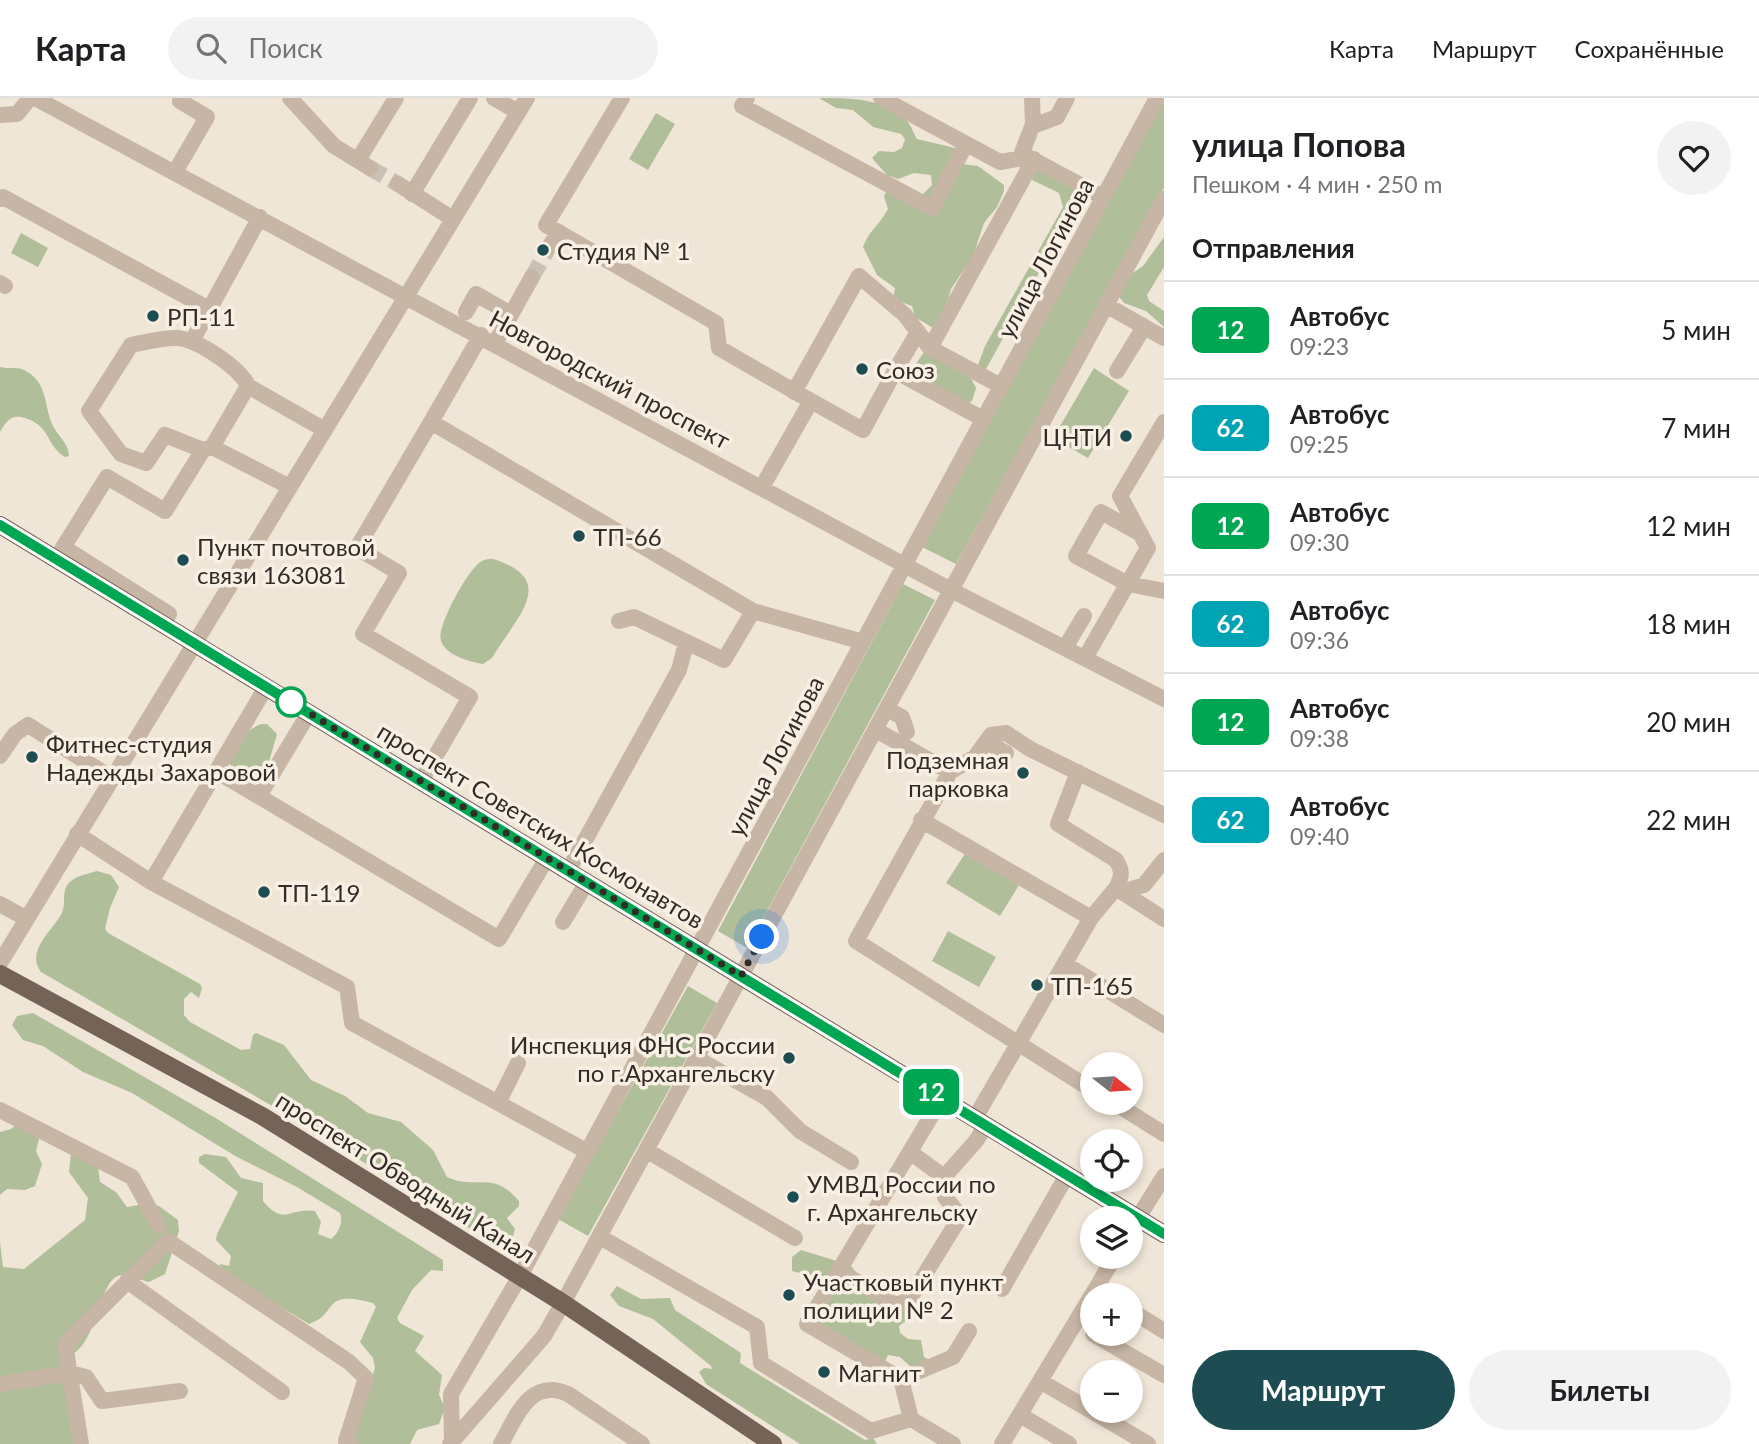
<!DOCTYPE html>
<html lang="ru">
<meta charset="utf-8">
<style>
body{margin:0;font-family:Lato,sans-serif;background:#f2f2f2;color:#202124;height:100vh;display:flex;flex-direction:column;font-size:26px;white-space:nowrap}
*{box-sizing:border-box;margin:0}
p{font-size:23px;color:#757577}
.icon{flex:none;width:38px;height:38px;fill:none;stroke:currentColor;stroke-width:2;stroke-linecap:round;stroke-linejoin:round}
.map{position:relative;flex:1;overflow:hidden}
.side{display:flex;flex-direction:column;background:#fff;width:595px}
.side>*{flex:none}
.badge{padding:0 14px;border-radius:10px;font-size:24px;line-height:46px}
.needle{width:46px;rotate:107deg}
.fabs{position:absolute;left:1080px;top:954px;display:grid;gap:14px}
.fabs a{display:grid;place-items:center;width:63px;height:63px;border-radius:50%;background:#fff;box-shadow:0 4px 10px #0003;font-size:35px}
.you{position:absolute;width:35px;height:35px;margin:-18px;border:5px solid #fff;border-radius:50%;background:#1a73e8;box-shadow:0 0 0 10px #1a73e833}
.map>.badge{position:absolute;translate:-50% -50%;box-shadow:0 0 0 4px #fff}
h2{padding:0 28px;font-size:26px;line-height:63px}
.round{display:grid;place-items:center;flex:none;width:74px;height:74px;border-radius:37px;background:#f2f2f2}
.head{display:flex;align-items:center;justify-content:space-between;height:119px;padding:0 28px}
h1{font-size:33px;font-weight:700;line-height:52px}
.primary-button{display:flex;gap:14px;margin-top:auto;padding:14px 28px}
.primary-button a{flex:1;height:80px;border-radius:42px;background:#1d4d53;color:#fff;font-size:28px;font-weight:700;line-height:80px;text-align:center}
.primary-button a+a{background:#f2f2f2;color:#202124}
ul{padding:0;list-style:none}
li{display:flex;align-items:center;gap:21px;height:98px;padding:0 28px;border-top:2px solid #e0e0e0}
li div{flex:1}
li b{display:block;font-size:26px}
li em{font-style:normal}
li .badge{min-width:77px;font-weight:700;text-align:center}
header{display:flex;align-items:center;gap:42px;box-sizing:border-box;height:98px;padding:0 35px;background:#fff;border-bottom:2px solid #e0e0e0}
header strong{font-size:33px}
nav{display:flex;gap:38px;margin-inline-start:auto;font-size:24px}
.search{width:490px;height:63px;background:#f2f2f2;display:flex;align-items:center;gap:18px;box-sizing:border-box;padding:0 24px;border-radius:38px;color:#757577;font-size:26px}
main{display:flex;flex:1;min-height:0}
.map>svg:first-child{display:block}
</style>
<header>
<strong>Карта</strong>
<div class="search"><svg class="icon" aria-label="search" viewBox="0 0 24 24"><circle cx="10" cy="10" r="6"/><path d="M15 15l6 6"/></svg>Поиск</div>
<nav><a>Карта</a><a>Маршрут</a><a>Сохранённые</a></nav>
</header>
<main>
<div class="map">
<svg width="1164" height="1346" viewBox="0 0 1164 1346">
<rect width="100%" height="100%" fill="#f0e6d8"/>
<path fill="#b0be99" d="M 819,0 C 852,0 882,0 906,22 C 912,28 913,35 917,41 L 955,50 L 962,66 L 978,68 L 1004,87 L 1004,93 L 997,109 L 984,125 L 973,158 L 951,191 L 944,214 L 933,230 L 915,219 L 912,208 L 893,201 L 895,190 L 877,177 L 863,149 C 868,134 880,126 888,111 L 884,98 L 890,86 L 922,97 L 932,87 L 931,77 L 914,75 L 898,81 L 887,77 L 872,60 L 879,53 L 894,54 L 902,50 L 905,41 L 901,36 L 873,29 L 853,12 L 836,10 Z
M 1164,1 L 1164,90 L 956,466 L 922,449 Z
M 656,15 L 675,26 L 648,72 L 629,61 Z
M 1035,69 L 1072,89 L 1081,98 L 985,273 L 978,267 L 985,248 L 1063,109 L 1059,95 L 1032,82 Z
M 21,135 L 48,150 L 38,169 L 11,155 Z
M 1164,139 L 1164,169 L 1147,197 L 1149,203 L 1164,213 L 1164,229 L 1146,213 L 1124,205 L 1118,197 L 1128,178 L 1143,168 Z
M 925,253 L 967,273 L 976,290 L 972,303 L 969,305 L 910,274 Z
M 0,269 C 7,271 16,269 22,271 C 49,283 43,307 53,328 C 58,338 69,346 69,358 L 65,359 C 44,346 52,326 21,319 C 10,317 5,325 0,334 Z
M 1094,270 L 1129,293 L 1088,360 L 1053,340 Z
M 493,461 C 560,482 516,519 492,560 L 483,566 C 469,564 446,557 441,543 C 436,529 469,469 482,463 C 485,461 490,461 493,461 Z
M 903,486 L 935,502 L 747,850 L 718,833 Z
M 261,626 L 267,626 L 277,636 L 269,664 L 251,678 L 236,679 L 230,666 C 235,649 245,632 261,626 Z
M 966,754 L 1019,787 L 1000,818 L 946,785 Z
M 97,773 L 111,777 L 119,789 L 110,810 L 105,831 L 108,835 L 200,886 L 202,890 L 199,900 L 191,894 L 184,901 L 184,917 L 190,924 L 241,952 L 250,951 L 253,937 L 256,935 L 284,947 L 311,982 L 345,998 L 368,1015 L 401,1024 L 433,1052 L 447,1079 C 477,1093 492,1071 519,1103 L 519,1108 L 507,1120 L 515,1131 L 511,1146 L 493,1145 L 286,1016 L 41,874 C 25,853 53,832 62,815 C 67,803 60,792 71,783 C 78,777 88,776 97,773 Z
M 948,833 L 996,859 L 979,889 L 932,863 Z
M 688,888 L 717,905 L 588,1138 L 558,1121 Z
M 33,915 L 214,1019 L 443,1162 L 443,1173 L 431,1172 L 412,1192 L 397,1220 L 400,1225 L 424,1238 L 415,1253 L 442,1277 L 439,1297 L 445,1310 L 439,1326 L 417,1332 L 410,1346 L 350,1346 L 375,1270 L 373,1260 L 360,1244 L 376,1209 L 373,1205 C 319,1191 340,1216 309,1226 L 219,1171 L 220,1166 L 229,1168 L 231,1158 L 216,1142 L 217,1136 L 238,1094 L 199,1065 L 199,1059 L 205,1056 L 226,1059 L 241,1080 L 263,1085 L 263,1103 C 285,1129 288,1109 315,1113 L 321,1124 L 318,1136 L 331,1141 C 338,1136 344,1124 340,1115 L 297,1089 L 237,1059 L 132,995 L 83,974 L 43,948 L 23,942 L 12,927 L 17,918 Z
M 21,1022 L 40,1037 L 36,1053 L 42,1066 L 35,1088 L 25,1092 L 7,1091 L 0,1097 L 0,1034 L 11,1031 Z
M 71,1055 L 98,1068 L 100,1084 L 116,1094 L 127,1109 L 150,1105 L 159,1108 L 178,1122 L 179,1133 L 165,1176 L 149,1184 C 141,1182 130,1177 122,1177 C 99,1177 99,1244 71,1257 L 73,1346 L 0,1346 L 0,1144 L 3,1169 L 24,1171 L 85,1122 L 88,1100 L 69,1074 Z
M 801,1152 L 850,1167 L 863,1182 L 909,1209 L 911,1219 L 899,1228 L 900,1235 L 908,1241 L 921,1242 L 924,1259 L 930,1262 L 912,1270 L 900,1259 L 888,1257 L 883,1267 L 800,1225 L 800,1221 L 827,1182 L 792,1173 L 792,1159 Z
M 617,1188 L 641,1201 L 670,1200 L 675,1212 L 741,1255 L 740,1265 L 865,1342 L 873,1340 L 877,1346 L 800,1346 L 706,1286 L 699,1274 L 704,1270 L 712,1271 L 711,1268 L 653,1221 L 619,1208 L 610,1197 Z"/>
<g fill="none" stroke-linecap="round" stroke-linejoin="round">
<path stroke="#cac1b4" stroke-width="16" stroke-dasharray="16 8" stroke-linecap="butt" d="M 370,70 L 398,86
M 532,179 L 549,149"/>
<path stroke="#c7b6a5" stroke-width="16" d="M 35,0 L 951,492 L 1164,601
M 290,0 L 334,48 L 370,70
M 494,0 L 518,14
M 622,0 L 546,127 L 716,225 L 719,250 L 811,303 L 762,389
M 747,0 L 742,8 L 932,110 L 966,46
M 881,0 L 1000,64 L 1028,59 L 1103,99
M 0,17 L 17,16 L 30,0
M 1033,28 L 1057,19 L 1067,0
M 1020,60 L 1033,26 L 1032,0
M 358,62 L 396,0
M 175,74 L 207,19 L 180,3 L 182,0
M 398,86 L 453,121
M 412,96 L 470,0
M 0,101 L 3,99 L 209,211
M 549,149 L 559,134
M 0,185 L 5,188
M 1106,207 L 1164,240
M 466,214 L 476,196 L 511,216
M 481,237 L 431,324 L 753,513
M 192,243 L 260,119
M 495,245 L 532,179
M 930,250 L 1034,61
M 895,273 L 918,234
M 1117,273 L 1144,229
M 794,294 L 859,178 L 905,217 L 930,250 L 1001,288
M 811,303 L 863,332 L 895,273 L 983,321
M 212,349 L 248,288
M 290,389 L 212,349 L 203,352 L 165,337 L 146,365 L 121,356 L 89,313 L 131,247 C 146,244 161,240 176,240 C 196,240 240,270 248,288 L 325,332
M 1141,436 L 1101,414 L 1076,458 L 1128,486 L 1164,493
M 63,449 L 169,516 L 164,526
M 56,461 L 107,379 L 165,413 L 203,352
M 619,523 L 634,519 L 724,562 L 753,513 L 863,544
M 1065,550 L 1084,518
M 1085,560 L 1148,450 L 1120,398 L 1164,324
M 887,611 L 902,619 L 907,634
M 876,632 L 950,674
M 986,644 L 1006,655
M 0,658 L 15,636 L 28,627 L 112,680
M 216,673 L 499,841 L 547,760
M 1078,674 L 1058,726 L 1116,762 C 1123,773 1122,779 1116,790
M 421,683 L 470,599 L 363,536 L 399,475 L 357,450 L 431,324
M 259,698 L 309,615
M 921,722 L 1091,820
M 77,736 L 151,784 L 347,889 L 352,925 L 588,1054
M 568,773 L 679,572 L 686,545
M 151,784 L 266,589
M 1122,794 L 1164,821
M 0,806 L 27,821
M 563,824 L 587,784
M 0,865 L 527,0
M 1065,866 L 1164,927
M 696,960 L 767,1000 L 800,1033 L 851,1064
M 1092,992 L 856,843 L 950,674 L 975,659 L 991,637 L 1006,635 L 1030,651 L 1164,717
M 1113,1004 L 1164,1036
M 498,1005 L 518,965
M 0,1012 L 132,1079 L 159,1128
M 975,1020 L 1091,820 L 1116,790 L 1122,794 L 1144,787 L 1164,762
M 646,1052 L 795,1140
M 910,1054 L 944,1079
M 1130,1133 L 1164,1078
M 600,1139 L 757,1229 L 761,1265 L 871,1333 L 911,1321 L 953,1346
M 839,1173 L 896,1207 L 909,1202 L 957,1124 L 958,1115 L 945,1099 L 944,1079 L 976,1043 L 986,1027
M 127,1183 L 282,1294
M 1002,1191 L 1067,1077
M 1092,1197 L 1115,1158
M 1135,1215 L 1164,1233
M 1093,1236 L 1164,1277
M 901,1281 L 953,1259 L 969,1233
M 1040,1283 L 1148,1346
M 0,1286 L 70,1275 L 86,1279 L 102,1303 L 180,1293
M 1020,1317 L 1069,1346
M 911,1321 L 901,1281 L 807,1226 L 942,1000
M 452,1341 L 451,1296 L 520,1178 L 1157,0
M 81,1346 L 65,1246 L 168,1143 L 349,1264 L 366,1280 L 346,1343 L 351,1346
M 450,1346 L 544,1238 L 563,1205 L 1164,101
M 501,1346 C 516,1319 530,1279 568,1296 L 642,1346
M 1002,1346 L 1092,1197"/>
<path stroke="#756357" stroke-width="18" d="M 0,427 L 1164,1136
M 0,876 L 262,1018 L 563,1205 L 773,1346"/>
</g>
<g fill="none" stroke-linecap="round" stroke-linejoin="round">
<defs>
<path id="line" d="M 0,427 L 1164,1136"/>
</defs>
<use href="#line" stroke="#fff" stroke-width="16"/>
<use href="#line" stroke="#00a651" stroke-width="10"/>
<path stroke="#332b26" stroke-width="7" stroke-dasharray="0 12.6" d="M 291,604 L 741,878 L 762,839"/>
</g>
<g fill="#1d4d53" stroke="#f8f0e4" stroke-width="2.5">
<circle cx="543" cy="152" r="7"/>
<circle cx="153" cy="218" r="7"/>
<circle cx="862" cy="271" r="7"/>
<circle cx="1126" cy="338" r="7"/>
<circle cx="579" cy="438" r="7"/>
<circle cx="183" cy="462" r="7"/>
<circle cx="32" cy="659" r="7"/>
<circle cx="1023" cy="675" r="7"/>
<circle cx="264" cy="794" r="7"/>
<circle cx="1037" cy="887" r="7"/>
<circle cx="789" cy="960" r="7"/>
<circle cx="793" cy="1099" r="7"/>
<circle cx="789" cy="1197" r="7"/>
<circle cx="824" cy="1274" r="7"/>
</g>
<circle fill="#fff" stroke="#00a651" stroke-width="3.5" cx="291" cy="604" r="14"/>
<g text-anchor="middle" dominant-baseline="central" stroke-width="7" stroke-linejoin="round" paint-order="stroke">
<g font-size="24" fill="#332b26" stroke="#f8f0e4" text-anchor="start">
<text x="557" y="152">Студия № 1</text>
<text x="167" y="218">РП-11</text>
<text x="876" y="271">Союз</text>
<text x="1112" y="338" text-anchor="end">ЦНТИ</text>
<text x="593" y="438">ТП-66</text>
<text x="197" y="448">Пункт почтовой<tspan x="197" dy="28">связи 163081</tspan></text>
<text x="46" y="645">Фитнес-студия<tspan x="46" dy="28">Надежды Захаровой</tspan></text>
<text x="1009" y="661" text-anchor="end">Подземная<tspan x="1009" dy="28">парковка</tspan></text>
<text x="278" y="794">ТП-119</text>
<text x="1051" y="887">ТП-165</text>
<text x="775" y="946" text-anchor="end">Инспекция ФНС России<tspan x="775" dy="28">по г.Архангельску</tspan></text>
<text x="807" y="1085">УМВД России по<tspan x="807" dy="28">г. Архангельску</tspan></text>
<text x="803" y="1183">Участковый пункт<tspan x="803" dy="28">полиции № 2</tspan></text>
<text x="838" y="1274">Магнит</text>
</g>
<g font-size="24" fill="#332b26" stroke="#f8f0e4">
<text transform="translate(1045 160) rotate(-62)">улица Логинова</text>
<text transform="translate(610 281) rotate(28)">Новгородский проспект</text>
<text transform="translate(775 658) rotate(-62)">улица Логинова</text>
<text transform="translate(541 727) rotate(31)">проспект Советских Космонавтов</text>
<text transform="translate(406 1079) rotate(32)">проспект Обводный Канал</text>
</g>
</g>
</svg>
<div class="fabs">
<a><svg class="needle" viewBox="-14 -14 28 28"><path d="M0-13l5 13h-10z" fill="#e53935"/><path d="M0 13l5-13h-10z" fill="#757577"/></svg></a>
<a><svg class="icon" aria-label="locate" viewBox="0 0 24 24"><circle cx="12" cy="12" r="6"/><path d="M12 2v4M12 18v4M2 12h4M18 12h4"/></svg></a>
<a><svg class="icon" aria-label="layers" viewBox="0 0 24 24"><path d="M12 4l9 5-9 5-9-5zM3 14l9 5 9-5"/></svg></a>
<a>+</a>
<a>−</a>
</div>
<div class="you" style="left:762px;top:839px"></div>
<b class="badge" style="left:931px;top:994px;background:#00a651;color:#fff">12</b>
</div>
<section class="side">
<div class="head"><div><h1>улица Попова</h1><p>Пешком · 4 мин · 250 m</p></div><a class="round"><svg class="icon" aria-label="heart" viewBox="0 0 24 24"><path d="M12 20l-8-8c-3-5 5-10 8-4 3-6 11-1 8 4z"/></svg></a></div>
<h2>Отправления</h2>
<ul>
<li><span class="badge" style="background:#00a651;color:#fff">12</span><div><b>Автобус</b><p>09:23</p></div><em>5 мин</em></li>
<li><span class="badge" style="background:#00a3b4;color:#fff">62</span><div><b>Автобус</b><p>09:25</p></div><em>7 мин</em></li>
<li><span class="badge" style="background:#00a651;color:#fff">12</span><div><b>Автобус</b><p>09:30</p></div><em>12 мин</em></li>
<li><span class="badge" style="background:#00a3b4;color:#fff">62</span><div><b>Автобус</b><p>09:36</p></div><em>18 мин</em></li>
<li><span class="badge" style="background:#00a651;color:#fff">12</span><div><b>Автобус</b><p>09:38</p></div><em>20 мин</em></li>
<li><span class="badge" style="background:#00a3b4;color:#fff">62</span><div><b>Автобус</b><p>09:40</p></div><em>22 мин</em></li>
</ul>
<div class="primary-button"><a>Маршрут</a><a>Билеты</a></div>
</section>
</main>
